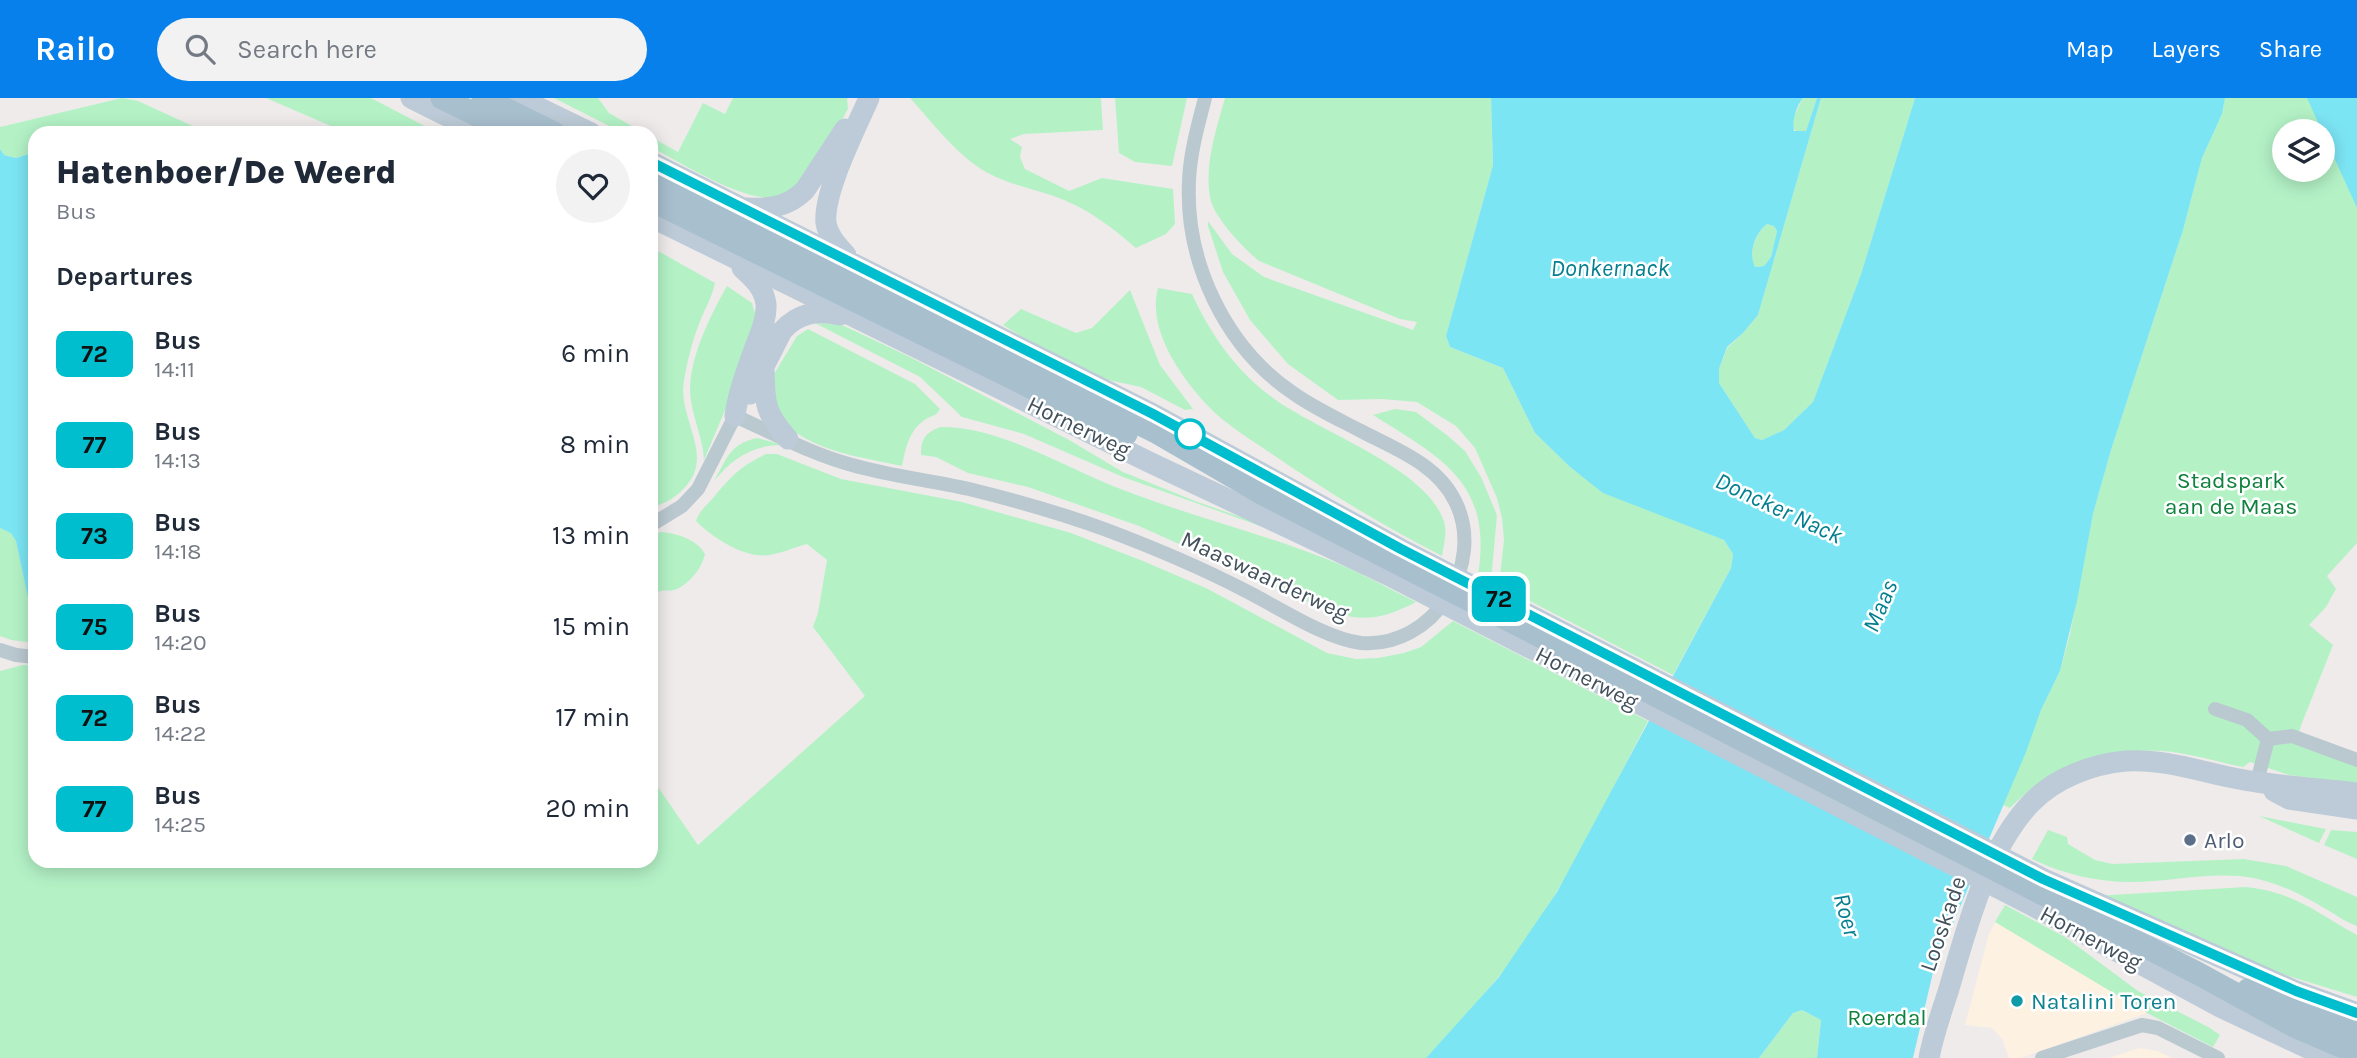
<!DOCTYPE html>
<style>
body{margin:0;font-family:Karla,sans-serif;background:#f2f2f3;color:#1f2937;height:100vh;display:flex;flex-direction:column;font-size:26px;white-space:nowrap}
*{box-sizing:border-box;margin:0}
p{font-size:23px;color:#747a83}
.icon{flex:none;width:38px;height:38px;fill:none;stroke:currentColor;stroke-width:2;stroke-linecap:round;stroke-linejoin:round}
.map{position:relative;flex:1;overflow:hidden}
.details{position:absolute;left:28px;top:28px;width:630px;height:742px;display:flex;flex-direction:column;background:#fff;border-radius:21px;box-shadow:0 4px 18px #0003}
.details>*{flex:none}
.badge{padding:0 14px;border-radius:10px;font-size:24px;line-height:46px}
.buttons{position:absolute;left:2272px;top:21px;display:grid;gap:14px}
.buttons a{display:grid;place-items:center;width:63px;height:63px;border-radius:50%;background:#fff;box-shadow:0 4px 18px #0003;font-size:35px}
.map>.badge{position:absolute;translate:-50% -50%;box-shadow:0 0 0 4px #fff}
h2{padding:0 28px;font-size:26px;line-height:63px}
.round{display:grid;place-items:center;flex:none;width:74px;height:74px;border-radius:37px;background:#f2f2f3}
.headline{display:flex;align-items:center;justify-content:space-between;height:119px;padding:0 28px}
h1{font-size:33px;font-weight:800;line-height:52px}
ul{padding:0;list-style:none}
li{display:flex;align-items:center;gap:21px;height:91px;padding:0 28px}
li div{flex:1}
li b{display:block;font-size:26px}
li em{font-style:normal}
li .badge{min-width:77px;font-weight:700;text-align:center}
header{display:flex;align-items:center;gap:42px;box-sizing:border-box;height:98px;padding:0 35px;background:#0880ec;color:#fff}
header strong{font-size:33px}
nav{display:flex;gap:38px;margin-inline-start:auto;font-size:24px}
.search{width:490px;height:63px;background:#f2f2f3;display:flex;align-items:center;gap:18px;box-sizing:border-box;padding:0 24px;border-radius:38px;color:#747a83;font-size:26px}
.map>svg:first-child{display:block}
</style>
<header>
<strong>Railo</strong>
<div class="search"><svg class="icon" aria-label="search" viewBox="0 0 24 24"><circle cx="10" cy="10" r="6"/><path d="M15 15l6 6"/></svg>Search here</div>
<nav><a>Map</a><a>Layers</a><a>Share</a></nav>
</header>
<div class="map">
<svg width="2357" height="960" viewBox="0 0 2357 960">
<rect width="100%" height="100%" fill="#efebeb"/>
<path fill="#fdf2e1" d="M 1995,824 L 2147,915 L 2021,960 L 2009,960 L 2002,941 L 1992,930 L 1965,927 L 1989,836 Z
M 2139,950 L 2157,953 L 2172,960 L 2109,960 Z"/>
<path fill="#b4f2c6" fill-rule="evenodd" d="M 122,0 L 138,3 L 208,35 L 35,35 L 35,54 L 16,60 L 4,57 L 0,51 L 0,29 Z
M 266,0 L 371,0 L 438,35 L 347,35 Z
M 554,0 L 598,0 L 609,15 L 644,35 L 623,35 Z
M 733,0 L 847,0 L 848,11 C 835,34 808,85 785,97 C 754,112 680,64 651,49 L 651,39 L 678,54 L 703,5 L 725,16 Z
M 910,0 L 1101,0 L 1103,32 L 1024,36 L 1010,41 L 1022,49 L 1020,59 L 1025,71 L 1069,93 L 1102,80 L 1173,91 L 1175,126 L 1166,136 L 1136,150 C 1115,132 1091,113 1064,102 C 1039,92 1012,88 988,75 C 957,58 933,25 910,0 Z
M 1115,0 L 1187,0 L 1172,68 L 1135,64 L 1119,55 Z
M 1225,0 L 1491,0 L 1493,67 L 1446,238 L 1450,249 L 1503,270 L 1535,335 L 1570,369 L 1603,394 L 1724,442 L 1733,456 L 1731,470 L 1673,577 L 1499,487 L 1504,442 L 1502,420 L 1497,400 L 1475,350 L 1456,328 L 1417,304 L 1382,301 L 1338,302 L 1288,266 L 1250,222 L 1223,174 L 1208,128 L 1208,123 L 1232,156 L 1264,179 L 1413,232 L 1417,224 L 1400,221 L 1259,163 C 1245,152 1215,120 1211,103 C 1203,70 1216,32 1225,0 Z
M 1803,0 L 1817,0 L 1806,33 L 1798,35 L 1793,30 L 1794,18 Z
M 1821,0 L 1915,0 L 1861,176 L 1813,304 L 1784,332 L 1762,342 L 1755,340 L 1719,285 L 1719,271 L 1727,250 L 1743,235 L 1758,217 Z
M 2225,0 L 2309,0 L 2357,105 L 2357,445 L 2327,478 L 2336,491 L 2326,509 L 2309,527 L 2333,547 L 2300,630 L 2298,646 L 2357,669 L 2357,686 L 2289,677 L 2250,664 L 2243,669 C 2217,664 2189,655 2163,653 C 2102,650 2053,666 2010,710 L 2003,707 L 2041,612 L 2060,573 L 2070,536 L 2093,416 L 2111,352 L 2183,132 L 2202,60 L 2222,16 ZM 2284,33 L 2322,33 L 2322,72 L 2284,72 Z
M 1767,126 L 1774,128 L 1777,133 L 1771,159 L 1764,168 L 1754,169 C 1749,155 1755,135 1767,126 Z
M 651,149 L 715,185 C 712,200 704,212 699,226 C 692,244 687,264 684,283 C 677,319 714,355 687,387 C 677,399 666,405 651,410 Z
M 727,188 L 752,205 L 756,219 L 736,286 L 704,362 C 703,341 694,323 691,303 C 685,267 710,218 727,188 Z
M 1158,190 L 1192,196 C 1211,237 1236,273 1273,300 C 1319,334 1424,369 1443,421 C 1448,432 1444,446 1442,458 C 1383,428 1326,393 1272,356 C 1250,341 1226,327 1208,308 C 1180,278 1147,231 1158,190 Z
M 1130,192 L 1160,267 L 1193,311 L 1185,312 L 1141,289 L 1099,280 L 1057,260 L 1003,227 L 1021,211 L 1076,235 L 1092,230 Z
M 815,225 L 842,227 L 910,259 L 1069,342 L 1123,374 L 1195,403 L 1303,441 L 1302,443 L 1123,379 L 1024,336 L 962,319 L 920,279 Z
M 808,231 L 915,286 L 940,311 C 936,318 933,317 926,321 C 909,332 906,349 902,368 C 856,358 813,354 778,320 L 774,276 L 797,238 Z
M 1395,311 L 1416,314 L 1448,338 L 1465,353 L 1481,379 L 1497,417 L 1491,483 L 1478,477 C 1493,384 1441,360 1373,317 Z
M 940,329 C 1002,328 1068,372 1126,393 C 1196,420 1269,437 1339,466 C 1365,477 1390,491 1416,504 C 1385,520 1367,524 1333,515 L 1139,428 L 1028,389 L 968,375 L 936,359 L 921,357 C 921,341 925,335 940,329 Z
M 757,340 L 783,347 C 752,347 733,360 714,383 C 727,361 729,346 757,340 Z
M 766,356 L 777,356 L 841,381 L 962,404 L 1071,435 L 1143,463 L 1208,491 L 1327,555 L 1356,561 L 1378,560 L 1404,555 L 1421,549 L 1453,523 L 1648,623 C 1607,700 1570,780 1520,851 C 1492,890 1458,924 1426,960 L 0,960 L 0,573 L 23,567 L 35,568 L 35,763 L 651,763 L 651,679 L 698,747 L 865,598 L 813,529 L 818,515 L 827,462 L 807,446 C 795,449 782,455 770,457 C 745,461 713,440 696,423 C 700,412 706,408 713,400 C 731,378 741,368 766,356 Z
M 0,430 L 12,435 L 16,443 L 29,505 L 35,508 L 35,545 L 11,542 L 0,538 Z
M 660,434 C 676,435 697,441 705,456 C 702,470 690,485 677,491 C 667,495 662,489 651,498 L 651,438 Z
M 2259,718 L 2326,731 L 2319,745 Z
M 2048,732 L 2067,739 L 2068,746 L 2095,762 L 2112,766 L 2244,761 L 2286,768 L 2357,799 L 2357,828 C 2345,824 2335,816 2324,810 C 2298,794 2270,781 2239,778 C 2203,775 2167,784 2131,784 C 2098,784 2062,776 2032,761 Z
M 2331,732 L 2357,734 L 2357,761 L 2324,747 Z
M 2246,789 C 2297,795 2315,814 2357,837 L 2357,899 L 2269,872 L 2094,798 Z
M 2005,807 L 2065,839 L 2138,893 L 2210,930 L 2220,937 L 2213,949 L 2147,915 L 1995,824 Z
M 1802,912 L 1821,922 L 1817,960 L 1759,960 L 1793,915 Z"/>
<path fill="#7ce5f4" fill-rule="evenodd" d="M 1491,0 L 1803,0 C 1796,9 1792,22 1794,33 L 1806,33 L 1817,0 L 1821,0 L 1758,217 L 1743,235 L 1727,249 L 1719,271 L 1719,285 L 1755,340 L 1762,342 L 1784,332 L 1813,304 L 1861,176 L 1915,0 L 2225,0 L 2222,16 L 2202,60 L 2183,132 L 2111,352 L 2093,416 L 2077,503 L 2060,573 L 2041,612 L 2026,654 L 1934,870 L 1913,960 L 1817,960 L 1821,922 L 1802,912 L 1793,915 L 1759,960 L 1426,960 L 1499,879 L 1557,794 L 1731,470 L 1733,456 L 1724,442 L 1603,395 L 1570,369 L 1535,335 L 1503,270 L 1450,249 L 1446,238 L 1493,67 ZM 1767,126 L 1774,128 L 1777,133 L 1771,159 L 1764,168 L 1755,169 C 1748,155 1755,135 1767,126 Z
M 2307,0 L 2357,0 L 2357,110 Z
M 0,51 L 4,57 L 16,60 L 35,54 L 35,508 L 29,505 L 16,443 L 11,435 L 0,430 Z"/>
<g fill="none" stroke-linecap="round" stroke-linejoin="round">
<path stroke="#bac8d0" stroke-width="14" d="M 651,427 L 682,408 L 698,391 L 735,318 C 773,335 811,356 852,367 C 890,378 930,382 969,391 C 1014,402 1060,415 1104,431 C 1152,449 1200,469 1246,493 C 1278,509 1326,541 1361,545 C 1433,551 1487,466 1455,403 C 1437,366 1395,351 1361,333 C 1338,321 1314,310 1293,295 C 1225,249 1185,164 1189,83 C 1190,55 1198,27 1205,0
M 0,552 L 16,557 L 35,559
M 2215,611 L 2247,622 L 2268,641
M 2257,684 L 2268,641 L 2292,638 L 2357,662
M 2042,960 L 2142,927 L 2158,930 L 2218,960"/>
<path stroke="#bccbd7" stroke-width="21" d="M 411,0 L 481,35
M 519,0 L 591,35
M 651,64 L 1153,316 L 1401,451 L 2044,781 L 2296,893 L 2357,915
M 747,110 C 770,111 788,109 805,92 L 845,31
M 651,119 L 1149,364 L 1388,477 L 2031,807 L 2222,910 L 2329,960
M 846,157 C 838,148 828,138 826,125 C 823,94 856,30 869,0
M 764,270 C 765,305 764,314 788,341
M 750,296 L 782,233 C 798,215 816,212 840,217
M 735,318 C 738,294 747,272 755,249 C 760,236 767,221 766,206 C 764,190 753,180 742,170
M 2274,693 L 2289,701 L 2357,711
M 1929,960 C 1933,938 1941,915 1948,894 C 1966,833 1986,752 2031,705 C 2055,680 2092,666 2126,663 C 2170,660 2214,679 2257,684 C 2290,689 2324,691 2357,695"/>
<path stroke="#a8bfce" stroke-width="23" d="M 442,0 L 514,35
M 483,0 L 554,35
M 651,82 L 1158,335 L 1263,396 L 2199,876 L 2294,928 L 2357,955
M 651,102 L 1126,336
M 2248,892 L 2357,931"/>
</g>
<g fill="none" stroke-linecap="round" stroke-linejoin="round">
<defs>
<path id="line" d="M 651,64 L 1153,316 L 1401,451 L 2043,781 L 2296,893 L 2357,915"/>
</defs>
<use href="#line" stroke="#fff" stroke-width="16"/>
<use href="#line" stroke="#00becd" stroke-width="10"/>
</g>
<circle fill="#fff" stroke="#00becd" stroke-width="3.5" cx="1190" cy="336" r="14"/>
<circle fill="#5c6f8a" stroke="#fff" stroke-width="2.5" cx="2190" cy="742" r="7"/>
<circle fill="#0f9aa8" stroke="#fff" stroke-width="2.5" cx="2017" cy="903" r="7"/>
<g text-anchor="middle" dominant-baseline="central" stroke-width="5" stroke-linejoin="round" paint-order="stroke">
<g font-size="23" fill="#42515b" stroke="#fff">
<text transform="translate(1079 329) rotate(26)">Hornerweg</text>
<text transform="translate(1265 478) rotate(25)">Maaswaarderweg</text>
<text transform="translate(1587 580) rotate(27)">Hornerweg</text>
<text transform="translate(1943 826) rotate(-71)">Looskade</text>
<text transform="translate(2091 840) rotate(28)">Hornerweg</text>
</g>
<g font-size="23" fill="#0e813d" stroke="#fff">
<text x="2231" y="382">Stadspark<tspan x="2231" dy="26">aan de Maas</tspan></text>
<text x="1887" y="919">Roerdal</text>
</g>
<g font-size="23" fill="#4e5e75" stroke="#fff" text-anchor="start">
<text x="2204" y="742">Arlo</text>
</g>
<g font-size="23" fill="#0d838f" stroke="#fff" text-anchor="start">
<text x="2031" y="903">Natalini Toren</text>
</g>
<g font-size="24" font-style="italic" fill="#037f90" stroke="#fff">
<text x="1610" y="170">Donkernack</text>
<text transform="translate(1779 410) rotate(25)">Doncker Nack</text>
<text transform="translate(1880 508) rotate(-67)">Maas</text>
<text transform="translate(1847 817) rotate(75)">Roer</text>
</g>
</g>
</svg>
<div class="buttons">
<a><svg class="icon" aria-label="layers" viewBox="0 0 24 24"><path d="M12 4l9 5-9 5-9-5zM3 14l9 5 9-5"/></svg></a>
</div>
<b class="badge" style="left:1499px;top:501px;background:#00becd;color:#111">72</b>
<section class="details">
<div class="headline"><div><h1>Hatenboer/De Weerd</h1><p>Bus</p></div><a class="round"><svg class="icon" aria-label="heart" viewBox="0 0 24 24"><path d="M12 20l-8-8c-3-5 5-10 8-4 3-6 11-1 8 4z"/></svg></a></div>
<h2>Departures</h2>
<ul>
<li><span class="badge" style="background:#00becd;color:#111">72</span><div><b>Bus</b><p>14:11</p></div><em>6 min</em></li>
<li><span class="badge" style="background:#00becd;color:#111">77</span><div><b>Bus</b><p>14:13</p></div><em>8 min</em></li>
<li><span class="badge" style="background:#00becd;color:#111">73</span><div><b>Bus</b><p>14:18</p></div><em>13 min</em></li>
<li><span class="badge" style="background:#00becd;color:#111">75</span><div><b>Bus</b><p>14:20</p></div><em>15 min</em></li>
<li><span class="badge" style="background:#00becd;color:#111">72</span><div><b>Bus</b><p>14:22</p></div><em>17 min</em></li>
<li><span class="badge" style="background:#00becd;color:#111">77</span><div><b>Bus</b><p>14:25</p></div><em>20 min</em></li>
</ul>
</section>
</div>
